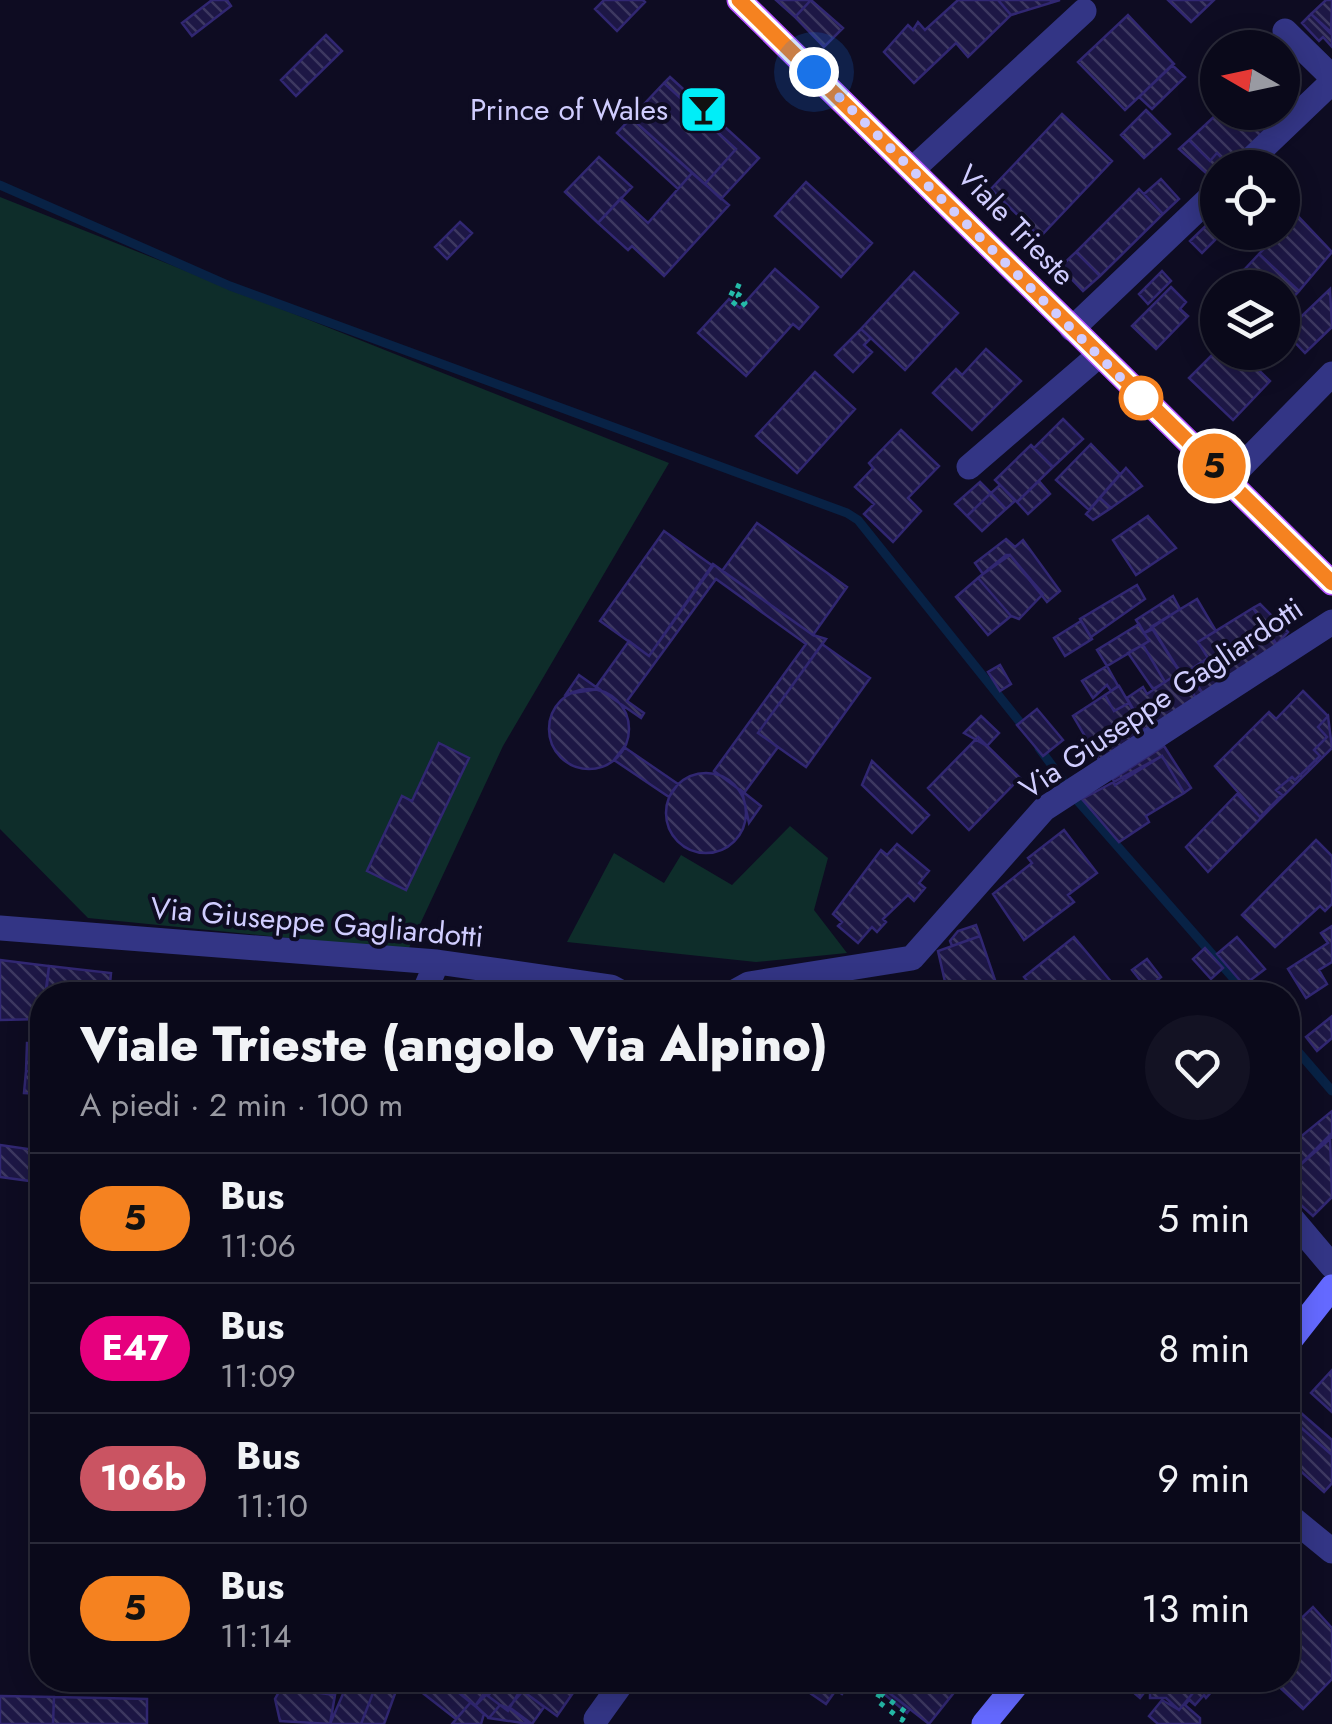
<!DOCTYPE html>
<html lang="it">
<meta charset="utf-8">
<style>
body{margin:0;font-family:Jost,sans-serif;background:#131223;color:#f1f3f6;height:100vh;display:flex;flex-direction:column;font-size:38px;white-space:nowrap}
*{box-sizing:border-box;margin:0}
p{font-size:32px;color:#999aa2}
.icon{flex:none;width:55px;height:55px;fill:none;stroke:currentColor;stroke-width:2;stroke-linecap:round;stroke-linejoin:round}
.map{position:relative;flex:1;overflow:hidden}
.panel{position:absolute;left:30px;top:982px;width:1270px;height:710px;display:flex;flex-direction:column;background:#0a091a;border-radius:40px;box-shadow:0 5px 25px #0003,0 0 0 2px #2a2a39}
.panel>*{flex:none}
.badge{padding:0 20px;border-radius:32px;font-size:35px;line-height:65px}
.needle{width:65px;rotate:279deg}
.controls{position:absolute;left:1200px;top:30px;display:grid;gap:20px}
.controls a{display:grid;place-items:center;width:100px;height:100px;border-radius:50%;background:#0a091a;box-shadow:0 5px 25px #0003,0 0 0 2px #2a2a39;font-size:50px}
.you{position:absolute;width:50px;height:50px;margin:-25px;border:8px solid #fff;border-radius:50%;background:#1a73e8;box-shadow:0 0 0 15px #1a73e833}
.map>.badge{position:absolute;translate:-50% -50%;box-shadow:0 0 0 5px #fff}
.round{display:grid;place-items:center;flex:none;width:105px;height:105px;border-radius:52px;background:#131223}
.overview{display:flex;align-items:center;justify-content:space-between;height:170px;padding:0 50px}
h1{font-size:48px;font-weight:800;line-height:75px}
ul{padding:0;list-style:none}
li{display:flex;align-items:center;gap:30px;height:130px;padding:0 50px;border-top:2px solid #2a2a39}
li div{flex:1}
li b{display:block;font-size:38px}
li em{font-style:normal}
li .badge{min-width:110px;font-weight:700;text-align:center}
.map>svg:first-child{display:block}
</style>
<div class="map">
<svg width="1332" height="1724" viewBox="0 0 1332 1724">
<defs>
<pattern id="building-back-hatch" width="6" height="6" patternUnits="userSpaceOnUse" patternTransform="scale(2.5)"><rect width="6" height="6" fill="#1d1745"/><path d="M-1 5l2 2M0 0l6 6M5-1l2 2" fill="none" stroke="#3d3861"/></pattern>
</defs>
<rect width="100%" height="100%" fill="#0e0c22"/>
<path fill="#0e2d2a" d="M 0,197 L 669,463 L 503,746 L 408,950 L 88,918 L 0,829 Z
M 790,826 L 828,858 L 814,910 L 847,953 L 756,962 L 567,942 L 614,853 L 664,883 L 681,855 L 732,885 Z"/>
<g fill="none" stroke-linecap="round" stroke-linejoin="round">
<path stroke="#082245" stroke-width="9" d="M 0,185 L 230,286 L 847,513 L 858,520 L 1027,731
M 1039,748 L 1062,779
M 1076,799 L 1248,995
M 1288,1040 L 1332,1091"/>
</g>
<path fill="url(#building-back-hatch)" stroke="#312772" stroke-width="2.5" d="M 212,0 L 227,0 L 231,6 L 192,36 L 182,23 Z
M 604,0 L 643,0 L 645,2 L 617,31 L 595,9 Z
M 776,0 L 811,0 L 795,17 Z
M 811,0 L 843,28 L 824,47 L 795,17 Z
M 958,0 L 998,0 L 1011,15 L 968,57 L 956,43 L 914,83 L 884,52 L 908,25 L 913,30 L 918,22 L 925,30 Z
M 998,0 L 1060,0 L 1011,15 Z
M 1168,0 L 1214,0 L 1191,22 Z
M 1326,0 L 1332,0 L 1331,34 L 1311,14 Z
M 1311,14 L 1332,33 L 1332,47 L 1323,37 L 1319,41 L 1302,23 Z
M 1128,15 L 1174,64 L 1125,110 L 1078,62 Z
M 326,35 L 342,51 L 296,96 L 281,80 Z
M 1172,65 L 1185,77 L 1152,109 L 1139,97 Z
M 670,77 L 759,158 L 721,199 L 705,184 L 736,149 L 664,83 Z
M 664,83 L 736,149 L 705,184 L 631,118 Z
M 1146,110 L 1170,134 L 1144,158 L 1121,135 Z
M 1219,112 L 1260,112 L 1274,126 L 1230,167 L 1217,153 L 1210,161 L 1189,140 Z
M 1062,114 L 1112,161 L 1040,237 L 991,189 Z
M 631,118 L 692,173 L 678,189 L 617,133 Z
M 1189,140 L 1210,161 L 1217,153 L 1230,167 L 1218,168 L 1215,181 L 1179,149 Z
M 599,157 L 632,187 L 598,223 L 565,192 Z
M 692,173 L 729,205 L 664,276 L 632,246 L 628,250 L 598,223 L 621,198 L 648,223 Z
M 1161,179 L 1179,199 L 1163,214 L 1144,194 Z
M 806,182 L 872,243 L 841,277 L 775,216 Z
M 1139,189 L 1163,214 L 1100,276 L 1076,252 Z
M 1217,215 L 1218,232 L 1223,232 L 1202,253 L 1190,241 Z
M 1297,215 L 1332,252 L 1299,291 L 1259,254 Z
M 460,222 L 472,233 L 447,259 L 435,247 Z
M 1076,252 L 1100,276 L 1083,291 L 1060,267 Z
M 1259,254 L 1299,291 L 1282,309 L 1282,288 L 1228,287 Z
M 775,269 L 818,307 L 799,329 L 793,324 L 746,376 L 698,333 L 729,299 L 740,308 Z
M 1162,271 L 1171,281 L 1148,304 L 1139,294 Z
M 914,272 L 958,313 L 905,370 L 861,329 Z
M 1171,287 L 1186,302 L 1180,309 L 1188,316 L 1156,349 L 1132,326 Z
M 1330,289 L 1332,327 L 1305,353 L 1285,332 Z
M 861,329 L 871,338 L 864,345 L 872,352 L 853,372 L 835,355 Z
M 986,349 L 1021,381 L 972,430 L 933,393 L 956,369 L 962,375 Z
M 1218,349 L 1218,352 L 1240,352 L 1270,381 L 1233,420 L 1189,378 Z
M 815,372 L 855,409 L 797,473 L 756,436 Z
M 1063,419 L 1083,439 L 1053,467 L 1034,448 Z
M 901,430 L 939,466 L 908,498 L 921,511 L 893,542 L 864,514 L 874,504 L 855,487 L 873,468 L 869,463 Z
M 1091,444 L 1120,474 L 1089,510 L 1056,480 Z
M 1031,445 L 1053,467 L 1017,502 L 995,480 Z
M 1126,468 L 1142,486 L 1111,508 L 1100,498 Z
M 1039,481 L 1050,494 L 1028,514 L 1017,502 Z
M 980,482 L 991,493 L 967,516 L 955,504 Z
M 1000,485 L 1015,501 L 1006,509 L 991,493 Z
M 991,493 L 1006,509 L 982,531 L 967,516 Z
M 1100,498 L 1111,508 L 1093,520 L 1086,514 Z
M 1148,516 L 1176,548 L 1136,575 L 1113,540 Z
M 757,523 L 847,587 L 813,635 L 722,571 Z
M 664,531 L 713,566 L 649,656 L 600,621 Z
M 1006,539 L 1015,547 L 1023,540 L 1060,591 L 1047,602 L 1010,555 L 983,574 L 975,563 Z
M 1006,555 L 1010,555 L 1043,594 L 1019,619 L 1011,616 L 978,578 Z
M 713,564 L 813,635 L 826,639 L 758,733 L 778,747 L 744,793 L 714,771 L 806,644 L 716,579 L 627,701 L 644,713 L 641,718 L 596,687 L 629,641 L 649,656 Z
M 978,578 L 1011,616 L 988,635 L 956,597 Z
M 1137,585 L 1145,599 L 1091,637 L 1080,619 Z
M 1173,596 L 1180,609 L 1144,633 L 1136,620 Z
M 1197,599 L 1216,631 L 1198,642 L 1208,658 L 1188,671 L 1203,694 L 1196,698 L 1151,627 Z
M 1260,604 L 1288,632 L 1276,645 L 1253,608 Z
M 1253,608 L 1279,648 L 1223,682 L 1198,642 Z
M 1081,621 L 1092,639 L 1065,656 L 1054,638 Z
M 1139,624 L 1149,641 L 1107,666 L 1097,650 Z
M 1153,629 L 1180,672 L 1165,682 L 1143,645 L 1149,641 L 1144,633 Z
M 822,644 L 870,678 L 806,767 L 758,733 Z
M 1143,645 L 1165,682 L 1153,689 L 1128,653 Z
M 1208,658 L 1223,682 L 1203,694 L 1188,671 Z
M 1000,665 L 1011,684 L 1000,691 L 988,672 Z
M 1107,666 L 1118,686 L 1111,691 L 1107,685 L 1093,698 L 1082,681 Z
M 1180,672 L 1196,698 L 1147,733 L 1127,698 L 1143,687 L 1147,694 Z
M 579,675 L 596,687 L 599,689 L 566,694 Z
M 1119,686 L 1129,703 L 1114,711 L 1105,695 Z
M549 729a40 40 0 1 1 80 0a40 40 0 1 1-80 0Z
M 1303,691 L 1328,716 L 1318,727 L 1327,737 L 1314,750 L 1320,756 L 1295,780 L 1292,777 L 1276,790 L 1282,795 L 1260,817 L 1215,766 L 1269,712 L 1276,719 Z
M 1105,695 L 1114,711 L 1129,703 L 1141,724 L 1096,755 L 1073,716 Z
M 1037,709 L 1063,740 L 1043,756 L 1017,725 Z
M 981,716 L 999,733 L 987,746 L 964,733 Z
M 1328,716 L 1332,748 L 1265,814 L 1282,795 L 1276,790 L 1292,777 L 1295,780 L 1320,756 L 1314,750 L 1327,737 L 1318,727 Z
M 1141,724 L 1145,730 L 1099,760 L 1096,755 Z
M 978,737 L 1020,778 L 969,830 L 928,788 Z
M 439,743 L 469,758 L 406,890 L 367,871 L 402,796 L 412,801 Z
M 1164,746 L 1191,788 L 1184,793 L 1162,756 L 1115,785 L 1113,779 Z
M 624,747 L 678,784 L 669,797 L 614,760 Z
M 1162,756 L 1184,793 L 1146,816 L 1149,822 L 1119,842 L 1082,799 Z
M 872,761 L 929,815 L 912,833 L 862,785 Z
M666 813a40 40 0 1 1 80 0a40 40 0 1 1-80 0Z
M 742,791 L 761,806 L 749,823 Z
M 1237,794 L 1260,817 L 1265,814 L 1208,872 L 1186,847 Z
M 1064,830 L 1097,873 L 1068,895 L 1074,902 L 1024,940 L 993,894 L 1032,863 L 1028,858 Z
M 1316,840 L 1332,856 L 1332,904 L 1325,911 L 1320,906 L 1275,947 L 1242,915 Z
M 897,844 L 929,871 L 919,883 L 925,888 L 914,901 L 908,895 L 883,919 L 886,922 L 877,932 L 872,927 L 858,943 L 838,926 L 842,922 L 833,914 L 881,850 L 887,855 Z
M 976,925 L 980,936 L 952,946 L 950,941 L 958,931 Z
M 1332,926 L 1332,962 L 1319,970 L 1327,984 L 1306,998 L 1288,969 L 1328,943 L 1321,933 Z
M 980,936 L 997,986 L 969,995 L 948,995 L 938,951 Z
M 1074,937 L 1113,984 L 1100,995 L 1039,995 L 1024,977 Z
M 1237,937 L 1265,969 L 1244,985 L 1217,954 Z
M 1205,948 L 1223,968 L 1211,979 L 1193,959 Z
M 1147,959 L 1161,977 L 1147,989 L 1132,970 Z
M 0,960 L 49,966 L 42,1019 L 0,1020 Z
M 49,966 L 111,973 L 109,995 L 46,995 Z
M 1331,1017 L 1332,1038 L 1317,1051 L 1306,1037 Z
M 27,1043 L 42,1043 L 42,1072 L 26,1071 Z
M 26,1071 L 42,1072 L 42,1094 L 24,1093 Z
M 1332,1111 L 1332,1137 L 1298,1167 L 1294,1162 L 1288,1169 L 1288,1147 Z
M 1330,1135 L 1332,1197 L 1313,1216 L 1301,1205 L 1297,1209 L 1288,1199 L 1288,1169 L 1294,1162 L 1298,1167 Z
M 0,1145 L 35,1150 L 30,1181 L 0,1177 Z
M 1332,1370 L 1332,1412 L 1311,1393 Z
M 1293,1406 L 1332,1440 L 1332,1455 L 1288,1416 Z
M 1288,1416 L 1332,1455 L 1332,1483 L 1324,1492 L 1288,1460 Z
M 1313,1607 L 1332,1628 L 1332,1679 L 1303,1709 L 1273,1681 L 1288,1680 L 1288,1665 L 1296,1656 L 1288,1648 L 1288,1631 Z
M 349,1680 L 378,1680 L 361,1724 L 330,1724 Z
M 378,1680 L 400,1680 L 384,1724 L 361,1724 Z
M 406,1680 L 443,1680 L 471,1702 L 456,1719 Z
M 443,1680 L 501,1680 L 475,1706 Z
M 501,1680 L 526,1680 L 508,1711 L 488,1696 Z
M 526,1680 L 582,1680 L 557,1716 L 520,1689 Z
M 791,1680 L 852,1680 L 842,1694 L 836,1690 L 826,1704 Z
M 867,1680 L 890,1680 L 883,1688 L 910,1709 L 907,1713 Z
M 890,1680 L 964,1680 L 929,1724 L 883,1688 Z
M 1119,1680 L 1150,1680 L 1151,1684 L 1140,1698 Z
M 1150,1680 L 1164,1680 L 1174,1690 L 1180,1682 L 1193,1693 L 1179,1710 L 1166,1698 L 1150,1698 Z
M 1182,1680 L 1220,1682 L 1206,1698 L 1204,1695 L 1195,1705 L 1189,1700 L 1185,1705 L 1200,1718 L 1200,1724 L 1158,1724 L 1149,1716 L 1162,1700 L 1179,1710 L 1193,1693 Z
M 281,1688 L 335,1695 L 330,1724 L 280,1721 L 275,1699 Z
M 487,1689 L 491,1692 L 488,1696 L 500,1705 L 489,1718 L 475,1706 Z
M 523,1691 L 544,1707 L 532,1724 L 509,1707 Z
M 0,1696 L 54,1697 L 53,1724 L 0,1724 Z
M 54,1697 L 147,1699 L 147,1724 L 53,1724 Z
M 471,1702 L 484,1714 L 481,1724 L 452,1724 Z
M 500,1705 L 511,1709 L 529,1724 L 489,1718 Z"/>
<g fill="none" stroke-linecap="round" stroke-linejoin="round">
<path stroke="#25bba9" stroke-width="5" stroke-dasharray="5 8" stroke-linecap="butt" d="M 736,285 L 743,288 L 738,296 L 745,303 L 740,308 L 729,299 Z
M 880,1693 L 907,1713 L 902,1720 L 876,1700 Z"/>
<path stroke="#333585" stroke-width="25" d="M 1285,31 L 1332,77
M 914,168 L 1084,11
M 1242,168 L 1332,82
M 1072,329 L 1218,190
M 969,467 L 1098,356
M 1228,480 L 1332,374
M 0,928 L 437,962 L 611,987 L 626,995
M 423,995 L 437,962
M 729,995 L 749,984 L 912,958 L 1044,809 L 1332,622
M 1288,1214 L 1332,1266
M 1288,1515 L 1332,1551
M 596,1719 L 624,1680"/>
<path stroke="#6469ff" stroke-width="25" d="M 1288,1343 L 1332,1287
M 984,1724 L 1020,1680"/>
<path stroke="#b554ff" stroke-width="25" d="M 739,0 L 1332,583"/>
</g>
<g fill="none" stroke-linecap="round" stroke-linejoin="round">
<defs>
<path id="line" d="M 739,0 L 1332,583"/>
</defs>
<use href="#line" stroke="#fff" stroke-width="22"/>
<use href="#line" stroke="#f58220" stroke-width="15"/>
<path stroke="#d0cdff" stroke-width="10" stroke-dasharray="0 18" d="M 814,72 L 1141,398"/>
</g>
<defs>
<symbol id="bar-square" viewBox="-11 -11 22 22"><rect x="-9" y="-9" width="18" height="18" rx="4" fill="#00eef8" stroke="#0e0c22"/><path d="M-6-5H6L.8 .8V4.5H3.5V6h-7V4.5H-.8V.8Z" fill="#111"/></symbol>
</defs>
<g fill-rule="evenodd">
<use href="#bar-square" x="676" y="82" width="55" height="55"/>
</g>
<circle fill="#fff" stroke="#f58220" stroke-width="5" cx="1141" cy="398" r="20"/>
<g text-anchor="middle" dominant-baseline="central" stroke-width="8" stroke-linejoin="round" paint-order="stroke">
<g font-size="30" fill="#d0cdff" stroke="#0e0c22" text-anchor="end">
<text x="668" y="109">Prince of Wales</text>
</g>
<g font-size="30" fill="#d0cdff" stroke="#0e0c22">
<text transform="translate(1016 225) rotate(46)">Viale Trieste</text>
<text transform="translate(1161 698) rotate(-34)">Via Giuseppe Gagliardotti</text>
<text transform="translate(317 922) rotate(5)">Via Giuseppe Gagliardotti</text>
</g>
</g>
</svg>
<div class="controls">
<a><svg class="needle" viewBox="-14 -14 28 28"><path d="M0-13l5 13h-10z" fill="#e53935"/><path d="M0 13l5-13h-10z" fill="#999aa2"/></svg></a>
<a><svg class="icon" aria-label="locate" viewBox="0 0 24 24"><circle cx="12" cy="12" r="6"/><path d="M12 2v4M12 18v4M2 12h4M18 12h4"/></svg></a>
<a><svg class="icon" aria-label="layers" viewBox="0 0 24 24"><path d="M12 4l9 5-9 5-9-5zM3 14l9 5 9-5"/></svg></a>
</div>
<div class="you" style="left:814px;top:72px"></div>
<b class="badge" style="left:1214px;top:466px;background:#f58220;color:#111">5</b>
<section class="panel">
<div class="overview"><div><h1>Viale Trieste (angolo Via Alpino)</h1><p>A piedi · 2 min · 100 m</p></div><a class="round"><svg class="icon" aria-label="heart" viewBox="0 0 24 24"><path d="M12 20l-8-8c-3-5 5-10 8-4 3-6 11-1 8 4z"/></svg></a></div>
<ul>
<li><span class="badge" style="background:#f58220;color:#111">5</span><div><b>Bus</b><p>11:06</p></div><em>5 min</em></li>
<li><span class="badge" style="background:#e6007e;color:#fff">E47</span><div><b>Bus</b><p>11:09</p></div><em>8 min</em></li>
<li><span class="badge" style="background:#ca5462;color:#fff">106b</span><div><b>Bus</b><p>11:10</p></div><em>9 min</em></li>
<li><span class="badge" style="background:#f58220;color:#111">5</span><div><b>Bus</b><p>11:14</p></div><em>13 min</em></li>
</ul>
</section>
</div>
